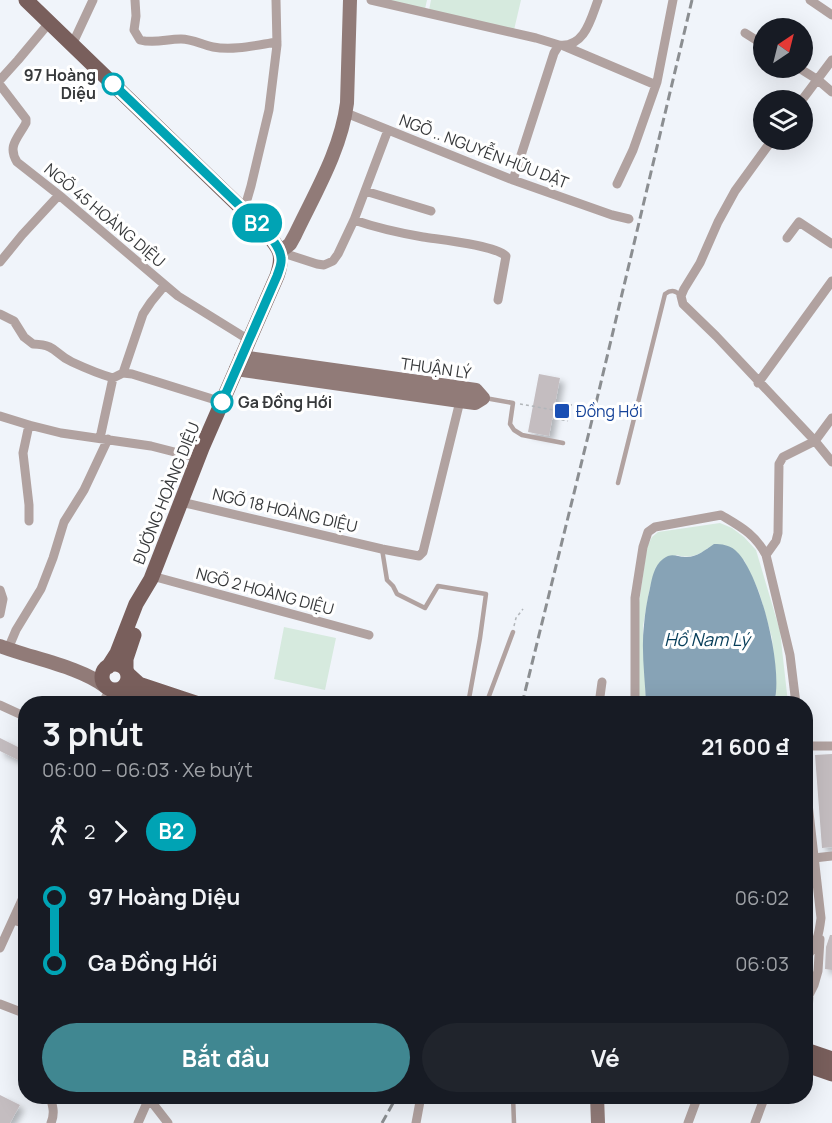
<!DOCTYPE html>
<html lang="vi">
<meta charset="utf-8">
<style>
body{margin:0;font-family:Manrope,sans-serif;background:#20242c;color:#f1f3f6;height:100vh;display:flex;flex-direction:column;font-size:22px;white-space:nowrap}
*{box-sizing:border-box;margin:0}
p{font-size:20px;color:#9ea1a6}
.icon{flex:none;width:33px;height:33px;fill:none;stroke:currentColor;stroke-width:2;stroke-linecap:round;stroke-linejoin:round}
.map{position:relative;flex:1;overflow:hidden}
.details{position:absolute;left:18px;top:696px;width:795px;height:408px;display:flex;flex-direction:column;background:#171b24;border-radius:24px;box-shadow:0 6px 24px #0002}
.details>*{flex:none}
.badge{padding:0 12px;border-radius:20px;font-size:21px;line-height:39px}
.needle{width:39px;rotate:35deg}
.controls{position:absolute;left:753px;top:18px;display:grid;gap:12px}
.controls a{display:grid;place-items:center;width:60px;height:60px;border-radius:50%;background:#171b24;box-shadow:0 6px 24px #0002;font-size:30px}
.map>.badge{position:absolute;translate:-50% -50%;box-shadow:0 0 0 3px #fff}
.legs{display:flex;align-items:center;gap:9px;height:66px;padding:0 24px;font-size:20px}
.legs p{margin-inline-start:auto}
.head{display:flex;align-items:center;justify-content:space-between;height:102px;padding:0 24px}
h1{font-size:33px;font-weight:700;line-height:45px}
.action{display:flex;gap:12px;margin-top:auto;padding:12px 24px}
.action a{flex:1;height:69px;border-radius:36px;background:#408791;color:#fff;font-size:24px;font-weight:700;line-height:69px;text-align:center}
.action a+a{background:#20242c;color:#f1f3f6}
ul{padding:0 24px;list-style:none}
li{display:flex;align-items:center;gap:21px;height:66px;font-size:22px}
li i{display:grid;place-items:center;width:9px;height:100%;margin:0 8px;background:currentColor}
li i::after{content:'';width:15px;height:15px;margin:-8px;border:4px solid;border-radius:50%;background:#171b24}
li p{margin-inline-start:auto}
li:first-child i{background:linear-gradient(#0000 50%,currentColor 0)}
li:last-child i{background:linear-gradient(currentColor 50%,#0000 0)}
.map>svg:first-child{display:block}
</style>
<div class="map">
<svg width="832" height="1123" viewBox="0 0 832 1123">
<defs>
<filter id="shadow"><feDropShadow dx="4.5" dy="4.5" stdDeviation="3" flood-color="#0004"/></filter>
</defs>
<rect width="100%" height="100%" fill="#f0f4fa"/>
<path fill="#d6eade" d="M 386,0 L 427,0 L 425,9 Z
M 431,0 L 521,0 L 514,30 L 429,10 Z
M 720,523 L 732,528 L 744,537 L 756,550 L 780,631 L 788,703 L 774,703 L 776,697 L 772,638 L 759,592 L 744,560 L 708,548 C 700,555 688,559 677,555 L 656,567 L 649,592 L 643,626 L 646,703 L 637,704 L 638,610 L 647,547 L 652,537 L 658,532 Z
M 284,627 L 336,638 L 325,690 L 274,679 Z
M 806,859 L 811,925 L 808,937 L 806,940 Z"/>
<path fill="#87a3b6" d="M 714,544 C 722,544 729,545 735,550 C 761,572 784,672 774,703 L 646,703 C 645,678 641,651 644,625 C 645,613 647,600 650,588 C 652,578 654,566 663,559 C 672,552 676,557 685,557 C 696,558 705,550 714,544 Z"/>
<path fill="#c4bdc0" filter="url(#shadow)" d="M 539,374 L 560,378 L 549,436 L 528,432 Z
M 0,738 L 26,751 L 26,764 L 0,751 Z
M 832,754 L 832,847 L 822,848 L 815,755 Z
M 830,935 L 832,935 L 832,970 L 825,969 L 826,947 Z
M 0,1095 L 20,1105 L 10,1123 L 0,1123 Z"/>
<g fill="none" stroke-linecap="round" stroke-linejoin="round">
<path stroke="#b2b6ba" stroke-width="1.5" stroke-dasharray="3 3" stroke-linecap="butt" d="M 520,404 L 554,410 L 558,419 L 568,421
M 555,409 L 561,403 L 572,405
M 514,626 L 516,618 L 523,609"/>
<path stroke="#b1a2a0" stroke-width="4.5" d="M 485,398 L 513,403 L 510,424 L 514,430 L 522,435 L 563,443
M 618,483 L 665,294 C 672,289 676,291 681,296
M 382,549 L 387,580 L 393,586 L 397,594 L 425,608 L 438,586 L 486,594 L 480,638 L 468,704
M 486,704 L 513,632
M 513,1096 L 514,1123"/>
<path stroke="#b1a2a0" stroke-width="9" d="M 135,0 L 136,16 L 134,30 L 140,40 C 155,44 166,39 181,39 C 193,39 202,45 213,47 C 233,51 257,45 277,42
M 371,0 L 536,38 L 559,45
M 810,0 L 832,15
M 745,33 L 764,45
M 72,45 L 93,0
M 564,46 L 656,85
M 799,68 L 818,80 L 832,92
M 0,80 L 18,60 L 49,23
M 0,85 L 26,119 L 26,123 C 18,138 7,146 17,162 L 59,195 L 178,296 L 249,340
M 802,100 L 832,60
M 346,113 L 513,180 L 612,215 L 629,219
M 772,140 L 735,191 L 718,222 L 700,263 L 684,289 L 681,296 L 683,304 L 716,336 L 815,441 L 832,462
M 513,180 L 554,53 L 559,45 C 585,48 591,18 598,0
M 617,184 L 633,150 L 657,82 L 673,0
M 365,191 L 431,211
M 244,210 L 251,186 L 269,110 L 277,45 L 276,0
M 354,220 C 377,228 400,233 423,237 C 442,240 494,245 506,256 L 498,300
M 787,238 L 799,222 L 832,244
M 280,252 L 317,264 L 324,265 L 333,261 L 338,254 L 354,220 L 388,130
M 0,262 L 22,235 L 59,195
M 0,314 L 14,321 L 24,337 L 33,344 C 58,345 54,354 72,362 C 85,368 99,374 113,378 L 123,373 L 132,374 L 222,402
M 123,373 L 143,314 L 151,302 L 165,285
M 758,383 L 832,281
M 0,416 L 29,425 L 61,433 L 151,446 L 198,458
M 100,438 L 113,378
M 181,502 L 382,549 L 419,556 L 423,552 L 460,401
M 29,521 L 29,505 L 23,453 L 29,425
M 766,555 L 776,541 L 778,533 L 779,464 L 783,457 L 815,441 L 832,418
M 152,576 L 369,635
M 0,590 L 3,599 L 0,614
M 8,649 L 16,630 L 41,589 L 53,558 L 64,522 L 84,490 L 108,439
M 102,704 L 110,689
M 599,704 L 602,682
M 635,704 L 635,598 L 643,547 L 648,532 L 655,527 L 721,515 C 741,527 755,534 766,555 L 790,655 L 796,704
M 0,705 L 26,717
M 806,746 L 832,746
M 806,786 L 821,918 C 819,934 817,945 806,957
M 814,858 L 832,856
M 13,920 L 26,924
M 0,948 L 26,891
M 0,1004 L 26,1014
M 806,1021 L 808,1012 L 809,995 L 814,985 L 818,971 L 820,939
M 50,1096 C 53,1107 55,1113 51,1123
M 147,1096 L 168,1123
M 138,1123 L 149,1098
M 416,1123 L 421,1096
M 688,1123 L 698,1096
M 755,1123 L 765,1096"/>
<path stroke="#917b78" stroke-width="14" d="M 280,252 L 290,244 L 295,235 C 315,193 341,150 347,103 L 350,0
M 236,369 L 460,401 L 475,403 L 483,398 L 476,390 L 241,357
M 0,646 C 31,658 81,667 106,687
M 597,1096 L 598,1123"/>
<path stroke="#795f5c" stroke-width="15" d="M 26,0 L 264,230 C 279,248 285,253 277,276 L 202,448 L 151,579 L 136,604 L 117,653 L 108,667
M102 677a13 13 0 1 1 26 0a13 13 0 1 1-26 0Z
M 126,670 L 126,659 L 134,635
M 128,674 L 139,684 L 199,704
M 114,690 L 136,695 L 166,704
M 806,1050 L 832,1059
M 806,1065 L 832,1074"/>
<path stroke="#8b8e91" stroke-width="3" stroke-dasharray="9 4.5" stroke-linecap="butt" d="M 522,704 L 592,420 L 692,0
M 382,1123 L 397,1096"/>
</g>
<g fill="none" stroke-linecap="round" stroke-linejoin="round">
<defs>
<path id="line-1" d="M 113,84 L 244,210 C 255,221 280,242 281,258 C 282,264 279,270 277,276 L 222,402"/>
</defs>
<use href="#line-1" stroke="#fff" stroke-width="14"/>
<use href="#line-1" stroke="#00a3b4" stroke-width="9"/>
</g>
<g fill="#fff" stroke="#00a3b4" stroke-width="3">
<circle cx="113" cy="84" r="10"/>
<circle cx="222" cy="402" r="10"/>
</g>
<rect fill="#1a4fb4" stroke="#fff" stroke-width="2" x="554" y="403" width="16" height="16" rx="3"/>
<g text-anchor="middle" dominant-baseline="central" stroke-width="6" stroke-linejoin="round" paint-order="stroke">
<g font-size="16" font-weight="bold" fill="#37393b" stroke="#fff" text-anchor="end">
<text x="96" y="75">97 Hoàng<tspan x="96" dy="18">Diệu</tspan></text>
<text x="238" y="402" text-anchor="start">Ga Đồng Hới</text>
</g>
<g font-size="16" fill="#37393b" stroke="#fff">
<text transform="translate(484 151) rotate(21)">NGÕ .. NGUYỄN HỮU DẬT</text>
<text transform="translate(105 215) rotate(40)">NGÕ 45 HOÀNG DIỆU</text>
<text transform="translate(436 368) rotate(8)">THUẬN LÝ</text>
<text transform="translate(166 493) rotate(-68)">ĐƯỜNG HOÀNG DIỆU</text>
<text transform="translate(285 510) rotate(13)">NGÕ 18 HOÀNG DIỆU</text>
<text transform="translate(265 591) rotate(15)">NGÕ 2 HOÀNG DIỆU</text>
</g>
<g font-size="16" fill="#164399" stroke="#fff" text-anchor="start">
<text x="576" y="411">Đồng Hới</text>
</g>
<g font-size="18" font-style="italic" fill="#073e5a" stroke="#fff">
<text x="707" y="639">Hồ Nam Lý</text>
</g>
</g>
</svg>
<div class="controls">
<a><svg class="needle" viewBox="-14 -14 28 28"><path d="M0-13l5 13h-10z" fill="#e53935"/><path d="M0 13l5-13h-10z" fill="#9ea1a6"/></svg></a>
<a><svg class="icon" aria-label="layers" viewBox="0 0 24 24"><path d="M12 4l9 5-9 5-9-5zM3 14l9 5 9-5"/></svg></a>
</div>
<b class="badge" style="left:257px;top:223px;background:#00a3b4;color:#fff">B2</b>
<section class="details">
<div class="head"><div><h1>3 phút</h1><p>06:00 – 06:03 · Xe buýt</p></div><b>21 600 ₫</b></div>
<div class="legs"><svg class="icon" aria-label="walk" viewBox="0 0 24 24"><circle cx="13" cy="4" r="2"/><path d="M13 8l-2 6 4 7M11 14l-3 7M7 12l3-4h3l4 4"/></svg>2<svg class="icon" aria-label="forward" viewBox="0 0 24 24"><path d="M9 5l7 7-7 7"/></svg><b class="badge" style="background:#00a3b4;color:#fff">B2</b></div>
<ul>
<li><i style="color:#00a3b4"></i><b>97 Hoàng Diệu</b><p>06:02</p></li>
<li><i style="color:#00a3b4"></i><b>Ga Đồng Hới</b><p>06:03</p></li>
</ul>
<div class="action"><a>Bắt đầu</a><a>Vé</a></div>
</section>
</div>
